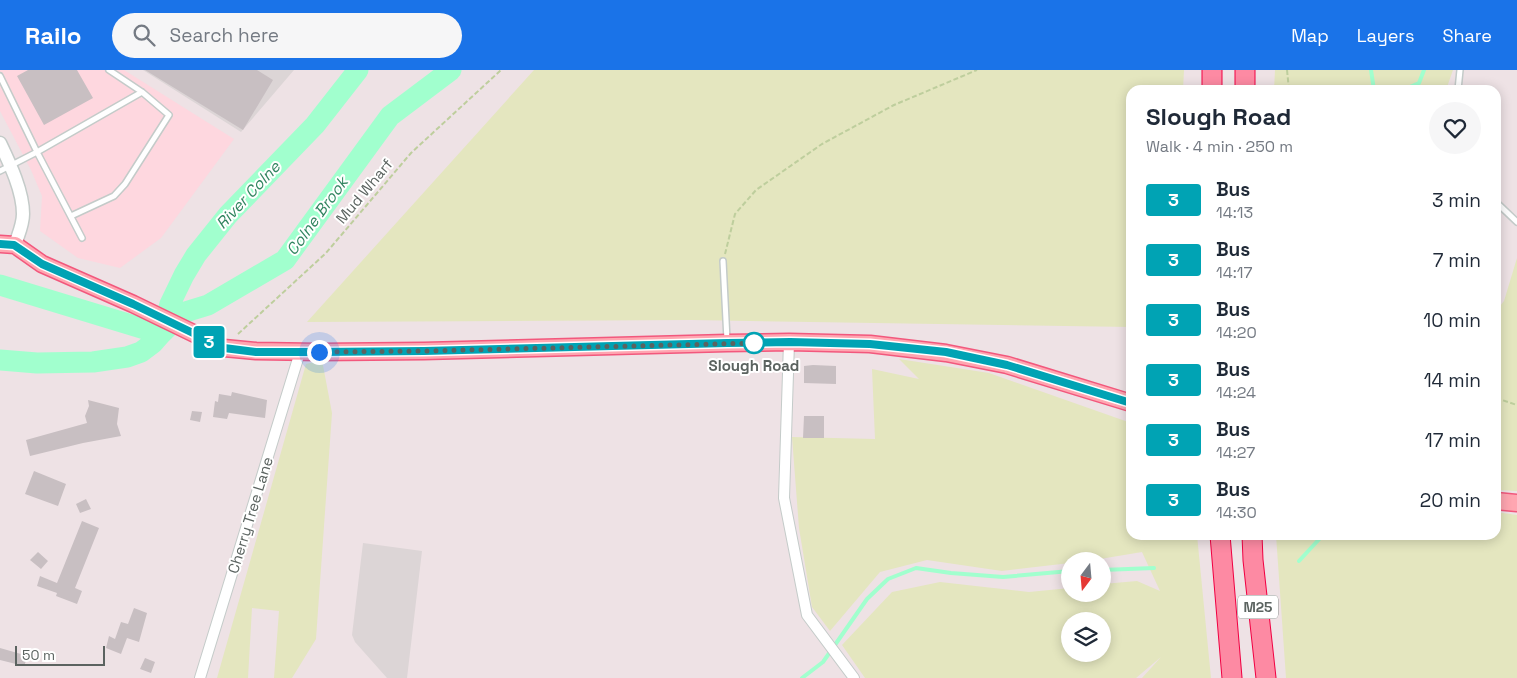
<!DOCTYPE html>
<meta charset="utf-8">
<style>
body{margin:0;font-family:"Space Grotesk",sans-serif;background:#f6f6f7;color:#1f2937;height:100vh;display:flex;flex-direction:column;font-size:19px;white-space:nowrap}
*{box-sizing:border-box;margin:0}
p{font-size:16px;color:#747a83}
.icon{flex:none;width:28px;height:28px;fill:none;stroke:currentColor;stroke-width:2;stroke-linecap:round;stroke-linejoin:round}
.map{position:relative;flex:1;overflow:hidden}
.drawer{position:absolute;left:1126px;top:15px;width:375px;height:455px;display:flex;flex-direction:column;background:#fff;border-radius:15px;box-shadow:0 2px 12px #0003}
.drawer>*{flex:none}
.badge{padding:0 10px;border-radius:4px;font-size:18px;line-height:32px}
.needle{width:32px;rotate:196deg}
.tools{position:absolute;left:1061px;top:482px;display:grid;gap:10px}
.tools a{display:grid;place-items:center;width:50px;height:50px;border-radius:50%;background:#fff;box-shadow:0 2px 12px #0003;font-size:25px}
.scale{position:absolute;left:15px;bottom:12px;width:90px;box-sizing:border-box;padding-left:5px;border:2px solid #5b6360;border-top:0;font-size:14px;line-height:18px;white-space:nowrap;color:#5b6360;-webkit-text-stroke:4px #fff;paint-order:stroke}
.you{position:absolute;width:25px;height:25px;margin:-12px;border:4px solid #fff;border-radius:50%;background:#1a73e8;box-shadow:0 0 0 8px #1a73e833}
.map>.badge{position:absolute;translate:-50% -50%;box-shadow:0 0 0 2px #fff}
.round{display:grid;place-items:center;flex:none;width:52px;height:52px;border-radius:26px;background:#f6f6f7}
.summary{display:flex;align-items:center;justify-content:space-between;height:85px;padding:0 20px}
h1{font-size:24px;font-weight:700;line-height:38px}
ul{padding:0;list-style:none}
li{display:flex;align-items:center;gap:15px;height:60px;padding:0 20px}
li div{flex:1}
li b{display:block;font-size:19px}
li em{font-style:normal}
li .badge{min-width:55px;font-weight:700;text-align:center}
header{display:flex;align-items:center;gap:30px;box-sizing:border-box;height:70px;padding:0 25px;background:#1a73e8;color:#fff}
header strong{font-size:24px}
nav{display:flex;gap:28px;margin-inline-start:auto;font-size:18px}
.search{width:350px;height:45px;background:#f6f6f7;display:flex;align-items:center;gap:12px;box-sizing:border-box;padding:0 18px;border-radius:28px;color:#747a83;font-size:19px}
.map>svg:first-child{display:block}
</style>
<header>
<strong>Railo</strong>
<div class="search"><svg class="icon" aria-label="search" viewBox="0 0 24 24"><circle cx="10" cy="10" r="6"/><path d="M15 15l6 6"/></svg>Search here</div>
<nav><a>Map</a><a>Layers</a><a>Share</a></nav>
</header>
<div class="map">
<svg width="1517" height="608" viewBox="0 0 1517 608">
<rect width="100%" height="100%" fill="#eee2e5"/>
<path fill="#fed7df" d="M 0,0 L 124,0 L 234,69 L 161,168 L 120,198 L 78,188 L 40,161 L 42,126 L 31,100 L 0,41 Z"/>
<path fill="#dcd5d6" d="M 143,0 L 294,0 L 241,62 Z
M 363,473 L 422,481 L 407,608 L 387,608 L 355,572 L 352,565 Z"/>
<path fill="#e4e6bf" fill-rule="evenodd" d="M 534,0 L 1184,0 L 1183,20 L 1131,20 L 1131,257 L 691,250 L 307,252 Z
M 1275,0 L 1453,0 L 1446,20 L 1274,20 Z
M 1517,188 L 1517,421 L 1496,420 L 1496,241 L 1504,231 Z
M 899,289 L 989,303 L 1131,353 L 1131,465 L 1197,465 L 1211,608 L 1142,608 L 1161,587 L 1136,608 L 865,608 L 842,575 L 892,522 L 940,512 L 1029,522 L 1070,518 L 1070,524 L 1102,524 L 1103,514 L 1137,511 L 1160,521 L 1142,482 L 1088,491 L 1070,491 L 1070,493 L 1002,501 L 927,490 L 880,502 L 830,561 L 812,537 L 799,458 L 792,367 L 875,369 L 872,299 L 919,309 ZM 1070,551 L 1102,551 L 1102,584 L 1070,584 Z
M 322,290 L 332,343 L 316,569 L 292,608 L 274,608 L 279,541 L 252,538 L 248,608 L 217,608 L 306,294 Z
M 1496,442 L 1517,445 L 1517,608 L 1286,608 L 1276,465 L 1496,465 Z"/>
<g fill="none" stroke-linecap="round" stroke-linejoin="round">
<path stroke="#a1ffce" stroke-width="4" d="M 1371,0 L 1374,20
M 1403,20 L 1419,13 L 1424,0
M 1299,491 L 1323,465
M 1102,500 L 1154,498
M 802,608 L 823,592 L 867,529 L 888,509 L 916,498 L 951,503 L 1003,507 L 1070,501"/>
<path stroke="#a1ffce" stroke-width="21" d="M 0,215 L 161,264 L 182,243 L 208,235 L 285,190 L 390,46 L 451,0
M 0,290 L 37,293 L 93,292 L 127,287 L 141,282 L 153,273 L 161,264 L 170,234 L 184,205 L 196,185 L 228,145 L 315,55 L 358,0"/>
</g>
<path fill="#c8bfc2" d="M 28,0 L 77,0 L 93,28 L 44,55 L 17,6 Z
M 145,0 L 257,0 L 273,10 L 243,60 Z
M 813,295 L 836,296 L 836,314 L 804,313 L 804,296 Z
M 232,322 L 267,330 L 265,348 L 229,343 L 227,349 L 213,347 L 215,331 L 218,332 L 219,324 L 231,326 Z
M 88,330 L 119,338 L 117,354 L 121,366 L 83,373 L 30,386 L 26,370 L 87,353 L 85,346 L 89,336 Z
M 192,341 L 202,342 L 200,352 L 190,350 Z
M 804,346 L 824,346 L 824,368 L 803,368 Z
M 34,401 L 66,414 L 58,436 L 25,424 Z
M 86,429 L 91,439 L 80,443 L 76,434 Z
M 82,451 L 99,458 L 75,518 L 82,521 L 77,534 L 56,526 L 57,523 L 37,516 L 40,506 L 57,513 Z
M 38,482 L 48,491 L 41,499 L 30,490 Z
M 134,538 L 147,543 L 139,572 L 127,568 L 121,584 L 106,578 L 109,566 L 115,569 L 121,552 L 128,554 Z
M 0,578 L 28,586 L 24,596 L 0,590 Z
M 145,588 L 155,592 L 151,603 L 140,599 Z"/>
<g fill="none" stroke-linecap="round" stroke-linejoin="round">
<defs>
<path id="service" d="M 0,6 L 37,82 L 142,22
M 1458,20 L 1460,0
M 0,101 L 37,82 L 82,168
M 1496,132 L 1517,152
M 71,146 L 114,126 L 125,114 L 169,45 L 142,22 L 109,0
M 723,191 L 727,270"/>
<path id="minor" d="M 789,272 L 784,428 L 807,545 L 854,608
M 200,608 L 300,282"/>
<path id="tertiary" d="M 0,73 C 10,94 23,121 23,144 C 23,155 18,165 15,175"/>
<path id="primary" d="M 0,174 L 15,175 L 42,194 L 133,234 L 224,278 L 256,281 L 319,282 L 424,281 L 727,273 L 789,272 L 870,274 L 946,283 L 1007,295 L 1131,333
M 1496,431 L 1517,433"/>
<path id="motorway" d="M 1212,20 L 1212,0
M 1245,20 L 1245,0
M 1220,465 L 1232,608
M 1252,465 L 1253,490 L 1266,608"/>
</defs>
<use href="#service" stroke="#c4cbc9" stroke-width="8"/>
<use href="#minor" stroke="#c4cbc9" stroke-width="12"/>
<use href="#tertiary" stroke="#c4cbc9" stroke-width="15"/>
<use href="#primary" stroke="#f2587d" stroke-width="19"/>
<use href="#motorway" stroke="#f00042" stroke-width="21"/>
<path stroke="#bece9d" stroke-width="2" stroke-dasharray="5 2.5" stroke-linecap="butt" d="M 1287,0 L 1289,20
M 725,184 L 735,144 L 756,120 L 822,74 L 894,35 L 977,0
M 238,264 L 326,183 L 411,83 L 501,0
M 1496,328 L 1517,335"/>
<use href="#service" stroke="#fff" stroke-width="5"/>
<use href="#minor" stroke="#fff" stroke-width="10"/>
<use href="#tertiary" stroke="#fff" stroke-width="12"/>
<use href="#primary" stroke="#ffa6b1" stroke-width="16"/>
<use href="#motorway" stroke="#fd8aa3" stroke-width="19"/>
</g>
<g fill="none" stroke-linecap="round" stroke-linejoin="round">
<defs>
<path id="line" d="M 0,174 L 14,175 L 42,194 L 133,234 L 224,278 L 256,282 L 319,282 L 424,281 L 727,273 L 790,272 L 870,274 L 946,282 L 1007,295 L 1131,333"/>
</defs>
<use href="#line" stroke="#fff" stroke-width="11"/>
<use href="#line" stroke="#00a3b4" stroke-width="8"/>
<path stroke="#5b6360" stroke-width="5" stroke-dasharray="0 9" d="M 319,282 L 424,281 L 758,273 L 754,273"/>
</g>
<circle fill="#fff" stroke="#00a3b4" stroke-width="2.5" cx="754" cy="273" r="10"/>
<g text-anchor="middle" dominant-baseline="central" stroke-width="4" stroke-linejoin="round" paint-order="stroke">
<rect fill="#fff" stroke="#8c9290" stroke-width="1" x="1238" y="525.5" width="40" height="23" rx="4"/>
<g font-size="14" font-weight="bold" fill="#5b6360">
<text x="1258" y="537">M25</text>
</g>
<g font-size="15" fill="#5b6360" stroke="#fff">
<text transform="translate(364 121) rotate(-50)">Mud Wharf</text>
<text transform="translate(250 445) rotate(-73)">Cherry Tree Lane</text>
</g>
<g font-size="15" font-weight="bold" fill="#5b6360" stroke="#fff">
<text x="754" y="295">Slough Road</text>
</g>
<g font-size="16" font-style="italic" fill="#328560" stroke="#fff">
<text transform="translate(248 125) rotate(-47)">River Colne</text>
<text transform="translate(317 146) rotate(-54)">Colne Brook</text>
</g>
</g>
</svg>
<div class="tools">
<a><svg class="needle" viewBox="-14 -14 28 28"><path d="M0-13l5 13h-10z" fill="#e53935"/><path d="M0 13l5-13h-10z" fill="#747a83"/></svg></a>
<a><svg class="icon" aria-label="layers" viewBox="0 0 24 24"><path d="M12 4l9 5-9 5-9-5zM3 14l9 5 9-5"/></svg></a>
</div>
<div class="scale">50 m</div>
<div class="you" style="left:319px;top:282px"></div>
<b class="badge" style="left:209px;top:272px;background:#00a3b4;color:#fff">3</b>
<section class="drawer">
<div class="summary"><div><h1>Slough Road</h1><p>Walk · 4 min · 250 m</p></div><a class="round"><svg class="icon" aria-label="heart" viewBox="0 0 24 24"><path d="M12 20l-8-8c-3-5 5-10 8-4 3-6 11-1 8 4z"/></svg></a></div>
<ul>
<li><span class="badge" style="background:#00a3b4;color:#fff">3</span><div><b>Bus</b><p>14:13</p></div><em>3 min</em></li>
<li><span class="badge" style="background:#00a3b4;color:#fff">3</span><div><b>Bus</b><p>14:17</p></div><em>7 min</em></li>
<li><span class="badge" style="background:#00a3b4;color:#fff">3</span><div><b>Bus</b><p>14:20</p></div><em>10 min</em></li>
<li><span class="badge" style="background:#00a3b4;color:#fff">3</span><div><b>Bus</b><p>14:24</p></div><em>14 min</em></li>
<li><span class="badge" style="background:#00a3b4;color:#fff">3</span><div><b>Bus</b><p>14:27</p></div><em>17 min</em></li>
<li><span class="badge" style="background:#00a3b4;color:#fff">3</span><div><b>Bus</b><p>14:30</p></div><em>20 min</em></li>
</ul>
</section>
</div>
